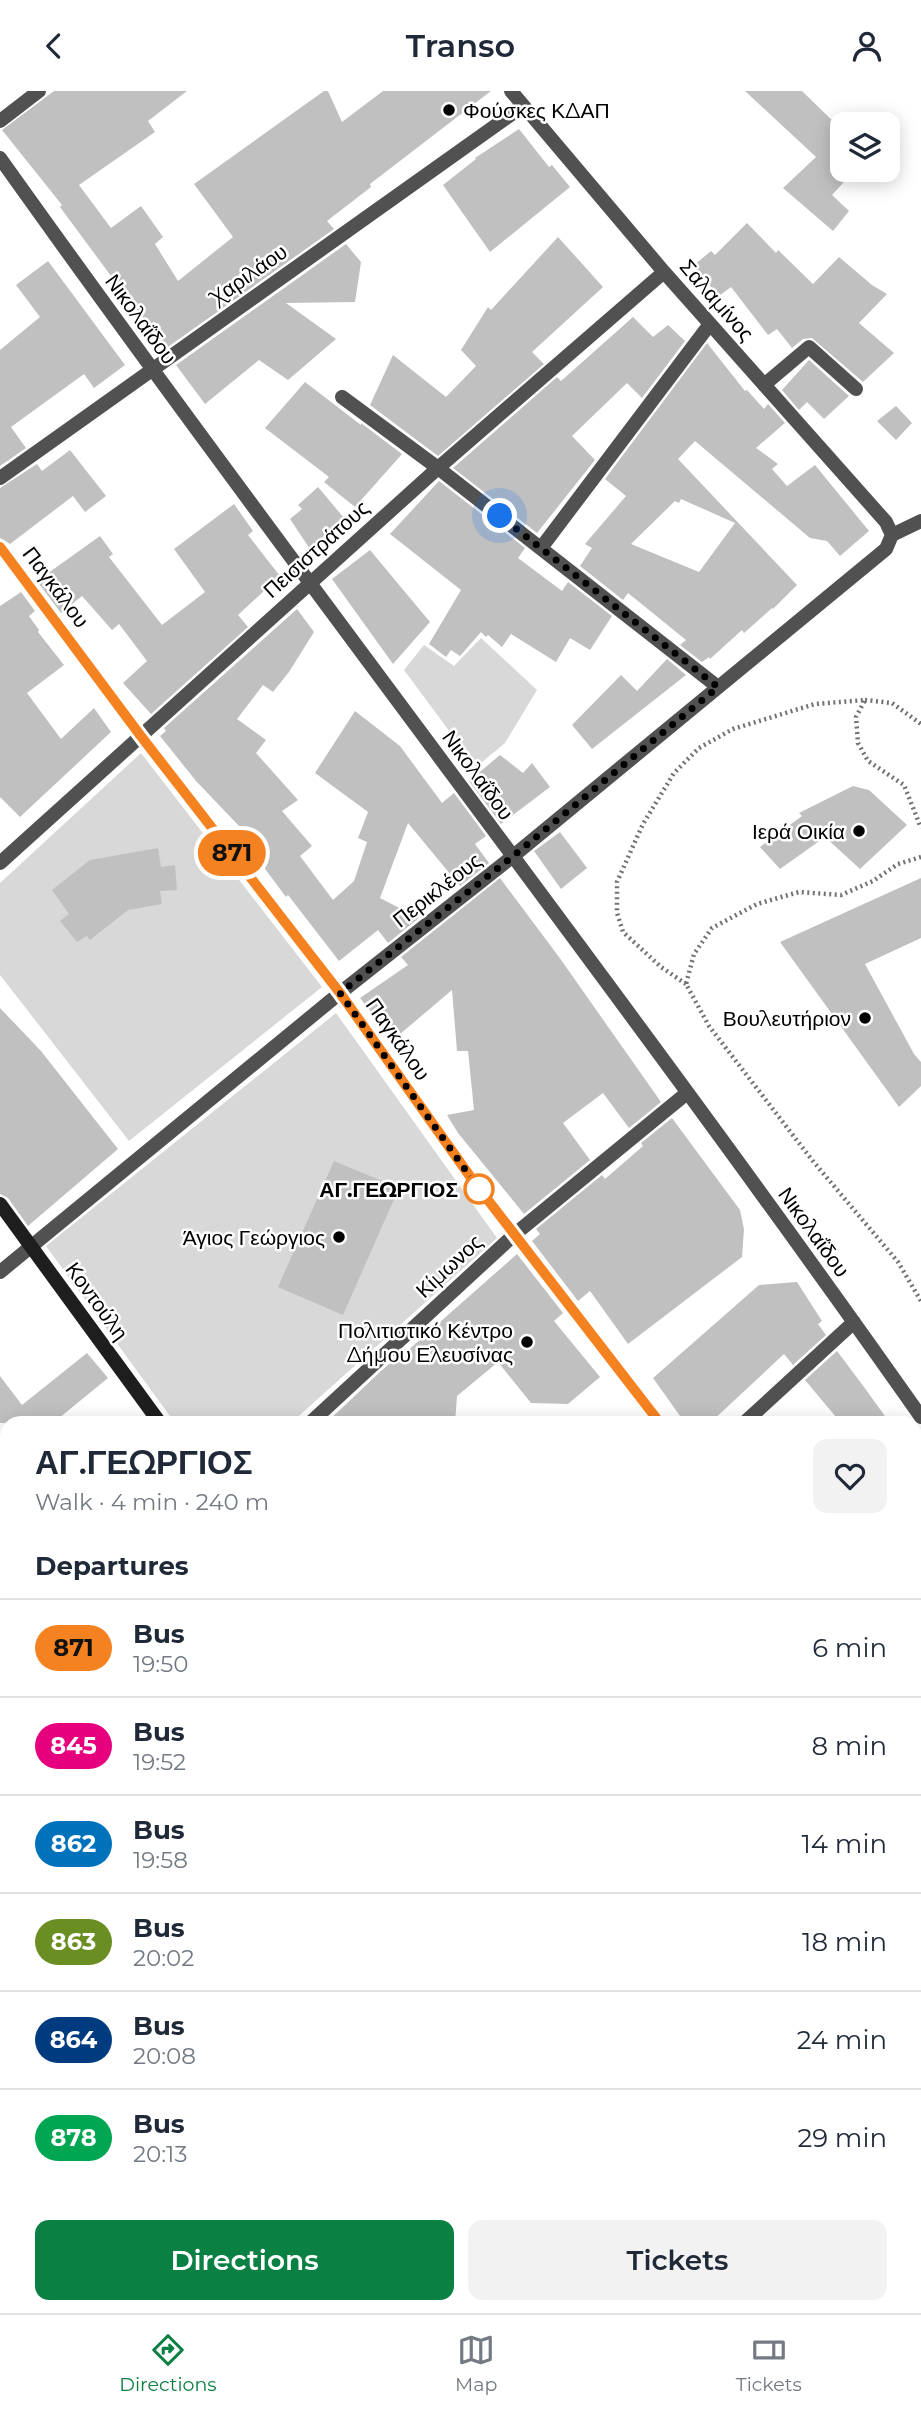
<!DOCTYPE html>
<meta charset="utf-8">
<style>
body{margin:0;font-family:Montserrat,sans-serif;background:#f2f2f3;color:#1f2937;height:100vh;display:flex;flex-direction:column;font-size:26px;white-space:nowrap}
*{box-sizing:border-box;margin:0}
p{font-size:23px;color:#747a83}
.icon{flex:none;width:38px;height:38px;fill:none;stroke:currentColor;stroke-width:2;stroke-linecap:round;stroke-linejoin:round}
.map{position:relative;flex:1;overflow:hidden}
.sheet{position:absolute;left:0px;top:1325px;width:922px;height:898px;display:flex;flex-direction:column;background:#fff;border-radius:21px 21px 0 0;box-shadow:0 4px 18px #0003}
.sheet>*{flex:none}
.badge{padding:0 14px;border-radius:23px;font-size:24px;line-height:46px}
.tools{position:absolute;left:830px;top:21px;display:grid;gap:14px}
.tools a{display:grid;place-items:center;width:70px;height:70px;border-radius:14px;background:#fff;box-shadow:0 4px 18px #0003;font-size:35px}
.you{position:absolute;width:35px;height:35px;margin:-18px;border:5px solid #fff;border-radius:50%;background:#1a73e8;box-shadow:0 0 0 10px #1a73e833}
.map>.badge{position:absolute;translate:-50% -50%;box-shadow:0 0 0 4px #fff}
h2{padding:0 35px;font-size:26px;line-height:63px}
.round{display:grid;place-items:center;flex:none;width:74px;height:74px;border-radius:14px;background:#f2f2f3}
.overview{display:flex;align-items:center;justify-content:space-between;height:119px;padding:0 35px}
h1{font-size:33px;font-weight:600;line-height:52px}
.action{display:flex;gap:14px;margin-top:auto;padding:14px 35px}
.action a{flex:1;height:80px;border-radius:14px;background:#0b8043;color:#fff;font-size:28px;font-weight:600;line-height:80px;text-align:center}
.action a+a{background:#f2f2f3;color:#1f2937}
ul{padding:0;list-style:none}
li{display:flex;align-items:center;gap:21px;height:98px;padding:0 35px;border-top:2px solid #e0e1e3}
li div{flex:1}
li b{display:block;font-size:26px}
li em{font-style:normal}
li .badge{min-width:77px;font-weight:700;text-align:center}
header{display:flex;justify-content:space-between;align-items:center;height:91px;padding:0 35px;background:#fff;font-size:32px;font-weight:600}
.dock{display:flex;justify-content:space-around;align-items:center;height:98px;border-top:2px solid #e0e1e3;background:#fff;font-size:19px;color:#747a83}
.dock a{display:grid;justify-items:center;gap:4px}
.dock .selected{color:#0b8043}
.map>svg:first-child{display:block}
</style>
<header><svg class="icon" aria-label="back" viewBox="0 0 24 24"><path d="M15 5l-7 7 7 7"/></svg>Transo<svg class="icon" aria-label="person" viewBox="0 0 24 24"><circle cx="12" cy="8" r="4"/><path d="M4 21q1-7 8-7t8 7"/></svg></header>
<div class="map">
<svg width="921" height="2222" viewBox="0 0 921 2222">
<rect width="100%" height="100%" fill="#fff"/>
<path fill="#d8d8d8" d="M 481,547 L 537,599 L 505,652 L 476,676 L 404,579 L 424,554 L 454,575 Z
M 141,662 L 322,896 L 129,1050 L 0,884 L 0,792 Z
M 336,922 L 497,1147 L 291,1332 L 175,1332 L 46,1155 Z"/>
<path fill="#c0c0c0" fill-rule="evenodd" d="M 54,0 L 187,0 L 148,30 L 155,41 L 79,94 L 111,137 L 141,115 L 163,146 L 155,153 L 178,190 L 233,146 L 194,93 L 324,0 L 328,0 L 342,31 L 383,0 L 491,0 L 370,93 L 371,96 L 327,130 L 334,138 L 165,258 L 60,116 L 62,114 L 2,39 Z
M 745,0 L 802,0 L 842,39 L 842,79 L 855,79 L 832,104 L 849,120 L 833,140 L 783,97 L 816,66 Z
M 519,38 L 549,76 L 552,74 L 570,96 L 490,161 L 443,94 L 476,68 L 475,67 Z
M 747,132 L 776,162 L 778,159 L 813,193 L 839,166 L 872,194 L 887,203 L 859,232 L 894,262 L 863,291 L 812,247 L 803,248 L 792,257 L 777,238 L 768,244 L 731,196 L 719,205 L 693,175 L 711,160 L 715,164 Z
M 558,146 L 603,196 L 532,261 L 544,273 L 438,365 L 370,314 L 393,264 L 446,306 L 476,275 L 461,259 L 488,216 L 491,219 Z
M 346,153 L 361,171 L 355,211 L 286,212 L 336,248 L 288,289 L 259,269 L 205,313 L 176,274 Z
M 48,170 L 125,274 L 94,297 L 84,283 L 11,336 L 26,357 L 0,375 L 0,259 L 40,226 L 16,194 Z
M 633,226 L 653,246 L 668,234 L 685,250 L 642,307 L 627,292 L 572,345 L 595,369 L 537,442 L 453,377 L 557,286 L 561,290 Z
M 707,252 L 745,300 L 747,299 L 764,318 L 768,313 L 785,332 L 756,357 L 778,373 L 772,378 L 787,395 L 815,374 L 869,440 L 840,465 L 827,450 L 810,447 L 695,350 L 678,368 L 797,494 L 773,518 L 772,517 L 744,542 L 742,539 L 710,568 L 709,566 L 702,571 L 680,554 L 686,549 L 628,502 L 623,509 L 580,475 L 592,457 L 585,453 L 626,405 L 605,388 ZM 681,408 L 735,432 L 699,481 L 631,453 L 675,410 L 679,412 Z
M 809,269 L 849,305 L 824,328 L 807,311 L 799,319 L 782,299 Z
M 305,291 L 361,334 L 361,332 L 402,363 L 355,416 L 324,391 L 329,386 L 265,337 Z
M 896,315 L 912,332 L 896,349 L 877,330 Z
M 70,359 L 106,405 L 85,421 L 73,405 L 10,453 L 0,447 L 0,397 L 37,373 L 42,380 Z
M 439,390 L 525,457 L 518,467 L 562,500 L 568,491 L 612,525 L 590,559 L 570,547 L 556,571 L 511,543 L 502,556 L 488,544 L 486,546 L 481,541 L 460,565 L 451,559 L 446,566 L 429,553 L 461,499 L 390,443 Z
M 318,396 L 344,427 L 310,458 L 290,428 L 302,418 L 298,414 Z
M 234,413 L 253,440 L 248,444 L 280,485 L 238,524 L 248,536 L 151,623 L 123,592 L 147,570 L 119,533 L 112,539 L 82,505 L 61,522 L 37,490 L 100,445 L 113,463 L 109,466 L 162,534 L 205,501 L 174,458 Z
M 370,459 L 430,531 L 393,573 L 332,488 Z
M 21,501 L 35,520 L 29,525 L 39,539 L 38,541 L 64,574 L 27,602 L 61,648 L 94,617 L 111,641 L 20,726 L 0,706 L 0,515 Z
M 297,518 L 314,541 L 289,581 L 273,601 L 263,594 L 237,628 L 266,649 L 256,662 L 298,709 L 282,720 L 312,755 L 300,765 L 333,809 L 354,790 L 367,751 L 358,747 L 368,721 L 315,682 L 355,620 L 400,655 L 442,712 L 454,702 L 486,745 L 475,753 L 489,772 L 460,795 L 408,732 L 380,807 L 419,827 L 388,852 L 378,839 L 339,870 L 288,804 L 286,806 L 235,738 L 239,735 L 196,690 L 160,645 L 166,640 L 164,637 Z
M 667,568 L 686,584 L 592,658 L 572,634 L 621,584 L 637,600 Z
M 500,664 L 523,682 L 532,672 L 550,696 L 501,733 L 469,690 Z
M 853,695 L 869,699 L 907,734 L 860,778 L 825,746 L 780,778 L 760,756 L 802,725 L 799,722 Z
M 560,741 L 587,777 L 561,798 L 534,760 Z
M 158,757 L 161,776 L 175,774 L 177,799 L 160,800 L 162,813 L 128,819 L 90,849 L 87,845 L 77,851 L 60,830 L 69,823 L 52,799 L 90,769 Z
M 500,787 L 559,866 L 661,1011 L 629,1037 L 603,1002 L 563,1032 L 590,1069 L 524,1123 L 458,1042 L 447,1024 L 474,1019 L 468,960 L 457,960 L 452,899 L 393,949 L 360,907 L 408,874 L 401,866 Z
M 921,787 L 921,847 L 865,873 L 914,963 L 921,971 L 921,995 L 899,1016 L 780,851 Z
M 0,917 L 41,960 L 118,1058 L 28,1135 L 8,1107 L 0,1103 Z
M 672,1027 L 740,1119 L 744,1138 L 742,1166 L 628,1253 L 590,1200 L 578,1210 L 532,1150 L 540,1143 L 536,1138 L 602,1084 L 605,1088 L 643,1055 L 641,1052 Z
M 334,1070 L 399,1097 L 343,1224 L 278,1196 Z
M 517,1163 L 563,1222 L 554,1230 L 600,1286 L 568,1313 L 531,1312 L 498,1271 L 457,1305 L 455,1332 L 326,1332 L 381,1280 L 396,1267 L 397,1269 Z
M 797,1191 L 822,1230 L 818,1233 L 826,1244 L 793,1274 L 784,1263 L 710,1332 L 685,1332 L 653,1287 L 759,1194 Z
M 837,1260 L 864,1296 L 890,1332 L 841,1332 L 805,1289 Z
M 87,1262 L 108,1287 L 53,1332 L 0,1332 L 0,1285 L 22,1314 Z"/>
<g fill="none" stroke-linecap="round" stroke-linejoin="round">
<path stroke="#737373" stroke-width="4.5" stroke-dasharray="2 3.5" stroke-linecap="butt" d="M 865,609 L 892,612 L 921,633
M 921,766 L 898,773 L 873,790 L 841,804 L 799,801 L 757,813 L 712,837 L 694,863 L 686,893 L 709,935 L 812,1069 L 898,1171 L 921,1210
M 686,893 L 661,876 L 623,841 L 617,822 L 617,791 L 643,733 L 674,682 L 699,657 L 733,638 L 815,613 L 865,609 L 856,626 L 858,652 L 868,670 L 904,694 L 921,737"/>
<path stroke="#515151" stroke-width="14" d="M 511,0 L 664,181 L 886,431 L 892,444
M 0,30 L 39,0
M 0,67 C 302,491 622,901 921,1326
M 764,294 L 809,256 L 856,298
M 342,306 L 438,377 L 718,596
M 0,387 L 523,15
M 892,444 L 921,430
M 541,457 L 710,233
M 0,772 L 438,377 L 664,181
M 0,1181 L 340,902 L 512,766 L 886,458 L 892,444
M 310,1332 L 515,1143 L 687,1002
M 744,1332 L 854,1231
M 915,1465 L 921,1460
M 0,1609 L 7,1603
M 915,1857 L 921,1852
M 0,2009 L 7,2002
M 915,2192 L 921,2186
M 28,2222 L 35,2216
M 495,2222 L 503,2216
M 882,2222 L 889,2216"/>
<path stroke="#1e1e1e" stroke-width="14" d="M 0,456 L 140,644 L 340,902 L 474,1091 L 660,1332
M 0,1113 L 160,1332
M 915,1679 L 921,1687
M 0,1866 L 7,1876
M 244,2216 L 249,2222
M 766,2216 L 770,2222"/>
</g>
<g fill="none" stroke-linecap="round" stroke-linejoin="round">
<defs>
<path id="line" d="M 0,456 L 140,644 L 340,902 L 474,1091 L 660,1332"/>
</defs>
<use href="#line" stroke="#fff" stroke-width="16"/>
<use href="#line" stroke="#f58220" stroke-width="10"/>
<path stroke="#000" stroke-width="7" stroke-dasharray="0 12.6" d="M 479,1098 L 340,902 L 512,766 L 718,596 L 500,425"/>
</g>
<g fill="#000" stroke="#fff" stroke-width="2.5">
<circle cx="449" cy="19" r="7"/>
<circle cx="859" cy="740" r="7"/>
<circle cx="865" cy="927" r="7"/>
<circle cx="339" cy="1146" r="7"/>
<circle cx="527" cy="1251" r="7"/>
</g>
<circle fill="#fff" stroke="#f58220" stroke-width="3.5" cx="479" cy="1098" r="14"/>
<g text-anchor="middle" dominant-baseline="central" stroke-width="5" stroke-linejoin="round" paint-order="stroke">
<g font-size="21" fill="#000" stroke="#fff" text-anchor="end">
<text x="463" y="19" text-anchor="start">Φούσκες ΚΔΑΠ</text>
<text x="845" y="740">Ιερά Οικία</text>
<text x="851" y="927">Βουλευτήριον</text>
<text x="325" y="1146">Άγιος Γεώργιος</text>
<text x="513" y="1239">Πολιτιστικό Κέντρο<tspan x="513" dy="24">Δήμου Ελευσίνας</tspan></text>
</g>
<g font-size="21" fill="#000" stroke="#fff">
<text transform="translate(249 183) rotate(-35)">Χαριλάου</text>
<text transform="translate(717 209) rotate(49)">Σαλαμίνος</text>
<text transform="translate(141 228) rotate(54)">Νικολαΐδου</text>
<text transform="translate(316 458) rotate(-42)">Πεισιστράτους</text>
<text transform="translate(56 496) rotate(53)">Παγκάλου</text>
<text transform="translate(478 684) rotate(54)">Νικολαΐδου</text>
<text transform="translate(437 799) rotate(-38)">Περικλέους</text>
<text transform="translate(398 948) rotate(55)">Παγκάλου</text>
<text transform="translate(814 1141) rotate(54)">Νικολαΐδου</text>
<text transform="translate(449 1175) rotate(-43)">Κίμωνος</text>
<text transform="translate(97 1210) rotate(54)">Κοντούλη</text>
</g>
<g font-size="21" font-weight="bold" fill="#000" stroke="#fff" text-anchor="end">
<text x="458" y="1098">ΑΓ.ΓΕΩΡΓΙΟΣ</text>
</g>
</g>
</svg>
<div class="tools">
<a><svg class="icon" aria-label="layers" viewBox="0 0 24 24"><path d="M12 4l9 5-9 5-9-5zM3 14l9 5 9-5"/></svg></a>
</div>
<div class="you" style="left:500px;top:425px"></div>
<b class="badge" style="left:232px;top:762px;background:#f58220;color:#111">871</b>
<section class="sheet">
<div class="overview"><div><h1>ΑΓ.ΓΕΩΡΓΙΟΣ</h1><p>Walk · 4 min · 240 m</p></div><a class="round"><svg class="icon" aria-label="heart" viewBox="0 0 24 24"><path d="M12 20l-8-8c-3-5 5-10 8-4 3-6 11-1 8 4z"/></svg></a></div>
<h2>Departures</h2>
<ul>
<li><span class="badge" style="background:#f58220;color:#111">871</span><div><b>Bus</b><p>19:50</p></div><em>6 min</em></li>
<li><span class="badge" style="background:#e6007e;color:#fff">845</span><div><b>Bus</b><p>19:52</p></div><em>8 min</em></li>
<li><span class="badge" style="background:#0072bc;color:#fff">862</span><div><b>Bus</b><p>19:58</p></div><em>14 min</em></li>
<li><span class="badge" style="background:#6b8e23;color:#fff">863</span><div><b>Bus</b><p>20:02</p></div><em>18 min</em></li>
<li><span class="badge" style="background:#003b80;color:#fff">864</span><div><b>Bus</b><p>20:08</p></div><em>24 min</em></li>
<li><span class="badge" style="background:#00a651;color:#fff">878</span><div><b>Bus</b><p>20:13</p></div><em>29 min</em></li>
</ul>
<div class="action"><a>Directions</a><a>Tickets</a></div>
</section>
</div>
<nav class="dock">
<a class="selected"><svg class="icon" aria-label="directions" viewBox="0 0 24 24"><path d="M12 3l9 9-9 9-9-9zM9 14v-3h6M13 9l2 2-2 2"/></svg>Directions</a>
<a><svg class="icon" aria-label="map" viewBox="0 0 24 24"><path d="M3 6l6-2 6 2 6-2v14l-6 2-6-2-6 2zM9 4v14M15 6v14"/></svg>Map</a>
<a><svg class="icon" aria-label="tickets" viewBox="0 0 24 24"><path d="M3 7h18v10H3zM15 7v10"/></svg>Tickets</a>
</nav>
